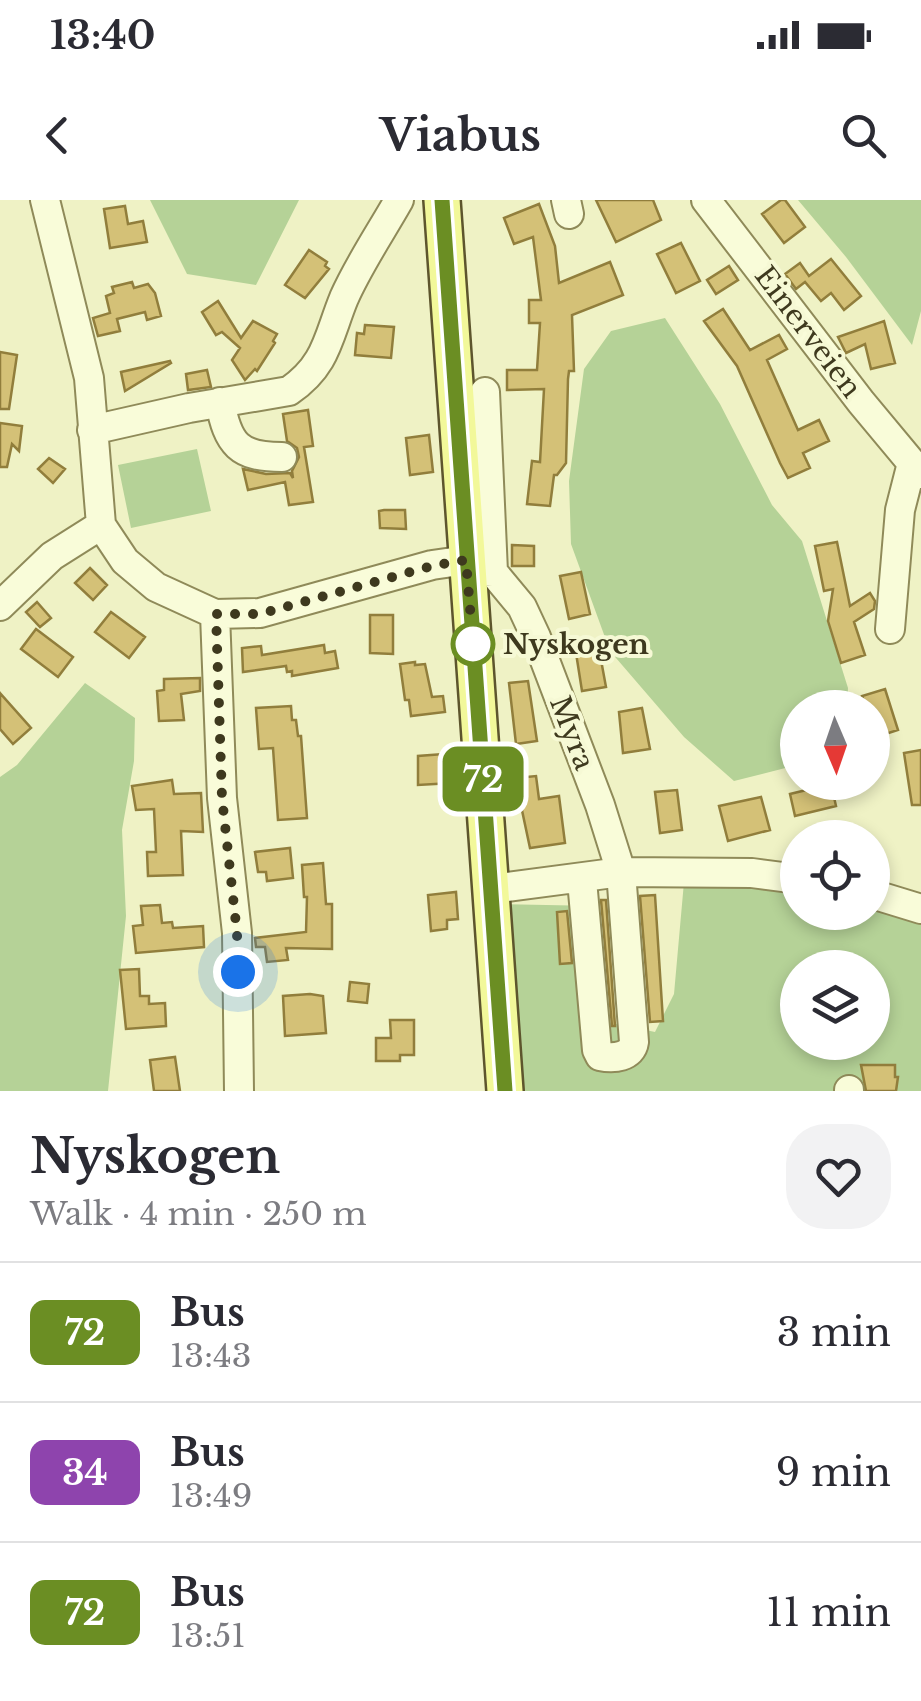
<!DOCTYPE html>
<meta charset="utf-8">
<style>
body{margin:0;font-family:"Libre Baskerville",serif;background:#f2f2f3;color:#2b2b33;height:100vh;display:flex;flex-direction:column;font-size:38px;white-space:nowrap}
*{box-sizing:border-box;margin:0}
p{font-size:32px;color:#7c7c81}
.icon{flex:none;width:55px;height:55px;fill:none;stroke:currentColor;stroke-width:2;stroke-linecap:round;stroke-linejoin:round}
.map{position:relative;height:891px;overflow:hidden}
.details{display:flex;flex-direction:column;background:#fff;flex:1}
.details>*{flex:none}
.badge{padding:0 20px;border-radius:15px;font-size:35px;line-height:65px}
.needle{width:65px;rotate:178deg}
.controls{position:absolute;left:780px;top:490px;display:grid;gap:20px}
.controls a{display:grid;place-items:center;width:110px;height:110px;border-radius:50%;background:#fff;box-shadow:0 5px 15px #0003;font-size:50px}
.you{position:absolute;width:50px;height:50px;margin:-25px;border:8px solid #fff;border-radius:50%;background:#1a73e8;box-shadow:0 0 0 15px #1a73e833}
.map>.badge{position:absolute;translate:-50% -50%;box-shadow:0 0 0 5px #fff}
.round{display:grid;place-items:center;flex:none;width:105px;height:105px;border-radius:40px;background:#f2f2f3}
.headline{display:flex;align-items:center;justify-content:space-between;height:170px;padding:0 30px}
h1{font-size:48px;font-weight:700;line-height:75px}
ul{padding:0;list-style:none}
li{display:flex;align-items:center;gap:30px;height:140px;padding:0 30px;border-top:2px solid #e1e1e2}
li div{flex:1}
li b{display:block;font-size:38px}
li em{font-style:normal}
li .badge{min-width:110px;font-weight:700;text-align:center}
.status{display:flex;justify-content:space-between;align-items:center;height:70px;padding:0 50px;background:#fff;direction:ltr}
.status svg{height:28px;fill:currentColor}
header{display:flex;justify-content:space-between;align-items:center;height:130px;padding:0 30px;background:#fff;font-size:45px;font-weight:700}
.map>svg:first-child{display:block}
</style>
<div class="status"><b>13:40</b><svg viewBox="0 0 49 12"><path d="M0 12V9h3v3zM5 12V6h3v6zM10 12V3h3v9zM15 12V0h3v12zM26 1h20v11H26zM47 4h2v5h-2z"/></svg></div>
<header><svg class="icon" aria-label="back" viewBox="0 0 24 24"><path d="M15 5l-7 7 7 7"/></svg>Viabus<svg class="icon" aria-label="search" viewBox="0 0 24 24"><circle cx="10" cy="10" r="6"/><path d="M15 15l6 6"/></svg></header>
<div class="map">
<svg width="921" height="891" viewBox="0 0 921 891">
<rect width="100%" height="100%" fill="#eff2c5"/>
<path fill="#b5d297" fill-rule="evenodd" d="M 150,0 L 299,0 L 256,85 L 187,74 Z
M 798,0 L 921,0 L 921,111 L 912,145 L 846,57 Z
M 665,118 L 720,204 L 772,305 L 802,341 L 848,488 L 847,507 L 798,508 L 797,565 L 734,581 L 684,537 L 610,451 L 571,344 L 569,281 L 584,169 L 611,131 Z
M 197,249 L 211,311 L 131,328 L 118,265 Z
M 85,483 L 135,518 L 134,561 L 122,630 L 126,716 L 108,891 L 0,891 L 0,577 L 17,565 Z
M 797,671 L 798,712 L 872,712 L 873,685 L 921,700 L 921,891 L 505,891 L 497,704 L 597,706 L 598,820 L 655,832 L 674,794 L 684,682 ZM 798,768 L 872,768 L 872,842 L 798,842 Z"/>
<path fill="#d4c177" stroke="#917e3c" stroke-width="2.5" d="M 596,0 L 653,0 L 661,20 L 616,42 Z
M 781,0 L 785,0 L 805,27 L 784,43 L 762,14 Z
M 539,4 L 555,46 L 559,83 L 610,62 L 623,95 L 572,115 L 574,171 L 569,171 L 568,179 L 566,263 L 557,275 L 554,275 L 550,306 L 527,304 L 532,261 L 540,262 L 544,189 L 507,190 L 507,170 L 537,170 L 540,123 L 529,123 L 529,100 L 541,100 L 533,37 L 514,44 L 504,18 Z
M 125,6 L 128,24 L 143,21 L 147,42 L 110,48 L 104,9 Z
M 681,43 L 700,81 L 676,93 L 657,54 Z
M 309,50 L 327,62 L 325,66 L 329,69 L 305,98 L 285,85 Z
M 831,59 L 861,96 L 844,110 L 831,93 L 821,101 L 805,82 L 796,89 L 785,74 L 800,63 L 809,76 Z
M 729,66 L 738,80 L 716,94 L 707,80 Z
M 132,82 L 134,88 L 148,84 L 155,93 L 161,116 L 147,120 L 145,112 L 117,119 L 120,131 L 98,136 L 93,118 L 110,113 L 106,96 L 114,93 L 112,87 Z
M 218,101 L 241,138 L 253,121 L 277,134 L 273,141 L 275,143 L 257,171 L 255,169 L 245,180 L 232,160 L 240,148 L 222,132 L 216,135 L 202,112 Z
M 723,109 L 750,150 L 779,135 L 787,149 L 767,160 L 798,230 L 819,220 L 829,241 L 803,253 L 810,268 L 788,278 L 780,263 L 737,166 L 704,121 Z
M 884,121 L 895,163 L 871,169 L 865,144 L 846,153 L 838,137 Z
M 365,125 L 394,127 L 391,158 L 355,155 L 357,133 L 364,134 Z
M 0,152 L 17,155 L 9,209 L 0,209 Z
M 170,161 L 171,163 L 125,191 L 121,172 Z
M 207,170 L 211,187 L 188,190 L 186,174 Z
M 308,210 L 313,246 L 304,247 L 313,302 L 289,305 L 285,282 L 248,290 L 243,269 L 266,274 L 290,273 L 293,278 L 292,271 L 299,257 L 297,248 L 287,241 L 283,214 Z
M 0,223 L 22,226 L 19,251 L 12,244 L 7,267 L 0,267 Z
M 429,235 L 433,272 L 410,275 L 406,238 Z
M 49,258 L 65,269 L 53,283 L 38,269 Z
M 384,310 L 405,310 L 406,329 L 380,328 L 379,311 Z
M 837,342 L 850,406 L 870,393 L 875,401 L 874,409 L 854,422 L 865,455 L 841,463 L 828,421 L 833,389 L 824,391 L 815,346 Z
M 512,345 L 534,346 L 534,366 L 512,366 Z
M 90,368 L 107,385 L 93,400 L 75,383 Z
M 581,372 L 590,414 L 569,419 L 560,376 Z
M 37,402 L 51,418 L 40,427 L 26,412 Z
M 111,412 L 145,437 L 129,458 L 95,432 Z
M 370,415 L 393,415 L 393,454 L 370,453 Z
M 36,429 L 73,457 L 58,477 L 21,449 Z
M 324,445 L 325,453 L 335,451 L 338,468 L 292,476 L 292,471 L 287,472 L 286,466 L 243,472 L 242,448 L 261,446 L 262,455 Z
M 599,449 L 606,487 L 582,491 L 576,453 Z
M 415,462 L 415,465 L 425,464 L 432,497 L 443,496 L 445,512 L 411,516 L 409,500 L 405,500 L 400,464 Z
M 200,478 L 200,491 L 181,494 L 184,520 L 159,521 L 157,491 L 164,490 L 164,479 Z
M 528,481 L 537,541 L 516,544 L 509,483 Z
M 885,489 L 898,530 L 876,537 L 872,508 L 866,508 L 862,496 Z
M 0,493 L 31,528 L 13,544 L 0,529 Z
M 291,506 L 292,520 L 296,520 L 298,536 L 301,536 L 307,618 L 278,620 L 273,548 L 259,549 L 256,508 Z
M 642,508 L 650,549 L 623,553 L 619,512 Z
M 921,550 L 921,605 L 912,605 L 904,553 Z
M 457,553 L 459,571 L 451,571 L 452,583 L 418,585 L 418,556 Z
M 536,576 L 539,599 L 559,596 L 565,643 L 530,648 L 516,582 L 517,578 Z
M 172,580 L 174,594 L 201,593 L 203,632 L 181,631 L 183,675 L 148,676 L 147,652 L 156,652 L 154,609 L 136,610 L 132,586 Z
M 831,584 L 836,606 L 795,616 L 790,594 Z
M 677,590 L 682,630 L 660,633 L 655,592 Z
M 761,597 L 770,630 L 728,641 L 719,606 Z
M 290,648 L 293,678 L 267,681 L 266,672 L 258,672 L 255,652 Z
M 323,663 L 326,704 L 332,704 L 332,749 L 286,748 L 288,760 L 267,762 L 265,747 L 256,747 L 255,738 L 306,732 L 307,697 L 304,697 L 302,665 Z
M 456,692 L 458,719 L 447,720 L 447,729 L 431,731 L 428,695 Z
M 655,695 L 663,821 L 650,822 L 640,696 Z
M 601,700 L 606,700 L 615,826 L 612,826 Z
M 160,705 L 162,723 L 172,722 L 173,728 L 203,726 L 204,747 L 136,753 L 133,726 L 143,725 L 141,706 Z
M 567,711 L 572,763 L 560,764 L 557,712 Z
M 139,769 L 140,796 L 149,796 L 149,804 L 165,803 L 166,826 L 126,829 L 120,770 Z
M 350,782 L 369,784 L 367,803 L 348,801 Z
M 310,794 L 323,796 L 326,833 L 285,836 L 283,796 Z
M 390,820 L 414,820 L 414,855 L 400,855 L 400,861 L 376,861 L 376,838 L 391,838 Z
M 175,857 L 180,891 L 154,891 L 150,860 Z
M 861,865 L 895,865 L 895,877 L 898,877 L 896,891 L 866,891 Z"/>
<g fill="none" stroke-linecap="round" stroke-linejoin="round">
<defs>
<path id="minor" d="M 45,0 L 89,178 L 101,325 L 125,361 L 156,387 L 215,414 L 260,413 L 432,365 L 467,360
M 566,0 L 569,14
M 706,0 L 861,202 L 921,274
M 485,192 L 493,372
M 220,202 C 228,245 239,257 282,257
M 92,230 L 189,208 L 289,191 C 327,165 328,137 344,98 C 359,64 381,32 399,0
M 467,371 L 493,372 L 522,407 L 536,437 L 600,605 L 621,672 L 634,842 C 632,857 614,859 600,856 L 597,850 L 582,680
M 0,406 L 52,356 L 101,325
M 215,414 L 222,598 L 237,733 L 239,891
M 890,429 L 900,310 L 912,263
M 491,689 L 621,672 L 752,673 L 798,679
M 872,694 L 921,709
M 849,890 L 849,891"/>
<path id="major" d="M 442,0 L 505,891"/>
</defs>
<use href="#minor" stroke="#8f8a59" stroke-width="32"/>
<use href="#major" stroke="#5d552d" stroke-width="40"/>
<use href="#minor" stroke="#f9fcd9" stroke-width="28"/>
<use href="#major" stroke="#f2f89a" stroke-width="35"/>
</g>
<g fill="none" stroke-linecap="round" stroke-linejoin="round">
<defs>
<path id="line" d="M 442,0 L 505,891"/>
</defs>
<use href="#line" stroke="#fff" stroke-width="22"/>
<use href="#line" stroke="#6b8e23" stroke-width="15"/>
<path stroke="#3e391e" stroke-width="10" stroke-dasharray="0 18" d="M 238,772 L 237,733 L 222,598 L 216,414 L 260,414 L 432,366 L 466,360 L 473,444"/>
</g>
<circle fill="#fff" stroke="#6b8e23" stroke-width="5" cx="473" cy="444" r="20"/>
<g text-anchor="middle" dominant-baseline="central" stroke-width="8" stroke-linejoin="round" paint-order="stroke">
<g font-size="28" fill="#3e391e" stroke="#f6f9d5">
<text transform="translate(808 132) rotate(53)">Einerveien</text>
<text transform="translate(572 533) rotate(69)">Myra</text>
</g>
<g font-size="28" font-weight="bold" fill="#3e391e" stroke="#f6f9d5" text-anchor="start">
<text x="503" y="444">Nyskogen</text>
</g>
</g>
</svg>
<div class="controls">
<a><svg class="needle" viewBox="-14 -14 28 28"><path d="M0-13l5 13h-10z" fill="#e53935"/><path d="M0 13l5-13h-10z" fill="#7c7c81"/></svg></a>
<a><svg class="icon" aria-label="locate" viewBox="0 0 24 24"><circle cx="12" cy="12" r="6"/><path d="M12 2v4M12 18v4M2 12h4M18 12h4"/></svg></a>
<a><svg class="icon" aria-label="layers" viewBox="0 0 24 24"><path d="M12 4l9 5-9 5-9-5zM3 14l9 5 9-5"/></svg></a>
</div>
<div class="you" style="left:238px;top:772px"></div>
<b class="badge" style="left:483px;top:579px;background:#6b8e23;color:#fff">72</b>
</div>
<section class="details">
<div class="headline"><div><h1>Nyskogen</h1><p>Walk · 4 min · 250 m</p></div><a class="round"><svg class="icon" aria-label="heart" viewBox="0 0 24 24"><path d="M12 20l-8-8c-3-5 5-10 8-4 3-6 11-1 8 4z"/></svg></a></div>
<ul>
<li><span class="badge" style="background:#6b8e23;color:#fff">72</span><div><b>Bus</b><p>13:43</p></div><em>3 min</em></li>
<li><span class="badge" style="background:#8e44ad;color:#fff">34</span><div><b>Bus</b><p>13:49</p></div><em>9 min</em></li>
<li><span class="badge" style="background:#6b8e23;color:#fff">72</span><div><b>Bus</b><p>13:51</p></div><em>11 min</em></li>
</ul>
</section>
